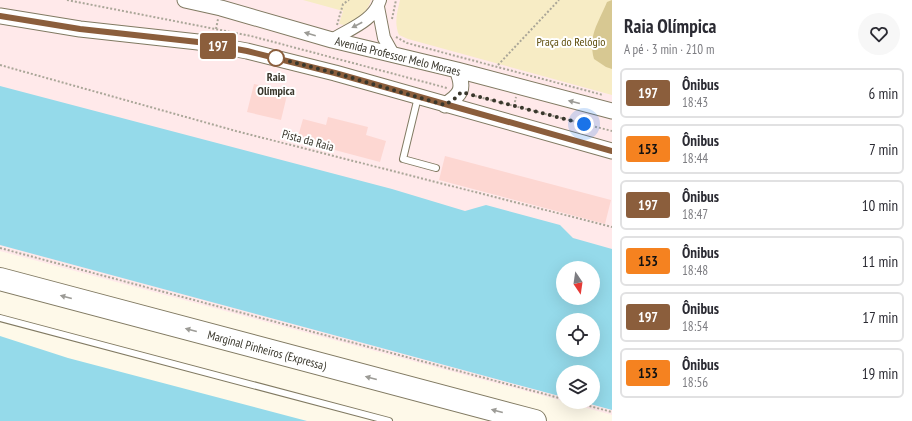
<!DOCTYPE html>
<html lang="pt">
<meta charset="utf-8">
<style>
body{margin:0;font-family:"PT Sans Narrow",sans-serif;background:#f7f7f7;color:#2b2b33;height:100vh;display:flex;flex-direction:column;font-size:15px;white-space:nowrap}
*{box-sizing:border-box;margin:0}
p{font-size:13px;color:#7c7c81}
.icon{flex:none;width:22px;height:22px;fill:none;stroke:currentColor;stroke-width:2;stroke-linecap:round;stroke-linejoin:round}
.map{position:relative;flex:1;overflow:hidden}
.side{display:flex;flex-direction:column;background:#fff;width:300px}
.side>*{flex:none}
.badge{padding:0 8px;border-radius:3px;font-size:14px;line-height:26px}
.needle{width:26px;rotate:167deg}
.fabs{position:absolute;left:556px;top:261px;display:grid;gap:8px}
.fabs a{display:grid;place-items:center;width:44px;height:44px;border-radius:50%;background:#fff;box-shadow:0 4px 16px #0002;font-size:20px}
.you{position:absolute;width:20px;height:20px;margin:-10px;border:3px solid #fff;border-radius:50%;background:#1a73e8;box-shadow:0 0 0 6px #1a73e833}
.map>.badge{position:absolute;translate:-50% -50%;box-shadow:0 0 0 2px #fff}
.round{display:grid;place-items:center;flex:none;width:42px;height:42px;border-radius:21px;background:#f7f7f7}
.headline{display:flex;align-items:center;justify-content:space-between;height:68px;padding:0 12px}
h1{font-size:19px;font-weight:700;line-height:30px}
ul{padding:0;list-style:none}
li{display:flex;align-items:center;gap:12px;height:50px;margin:0 8px 6px;padding:0 4px;border:2px solid #e1e1e2;border-radius:6px}
li div{flex:1}
li b{display:block;font-size:15px}
li em{font-style:normal}
li .badge{min-width:44px;font-weight:700;text-align:center}
main{display:flex;flex:1;min-height:0}
.map>svg:first-child{display:block}
</style>
<main>
<div class="map">
<svg width="612" height="421" viewBox="0 0 612 421">
<rect width="100%" height="100%" fill="#fef9e9"/>
<path fill="#ffe9ea" fill-rule="evenodd" d="M 0,0 L 612,0 L 612,415 L 565,402 L 593,402 L 593,372 L 563,372 L 563,401 L 0,251 ZM 563,268 L 593,268 L 593,298 L 563,298 ZM 563,320 L 593,320 L 593,350 L 563,350 Z"/>
<path fill="#f7ecc5" d="M 303,0 L 371,0 C 367,14 357,19 344,25 L 339,24 L 343,11 Z
M 400,0 L 612,0 L 612,95 L 408,39 L 399,35 C 394,23 397,13 400,0 Z"/>
<path fill="#d7c892" d="M 612,0 L 612,69 L 606,67 L 594,59 C 588,35 598,24 607,2 Z"/>
<path fill="#95daea" fill-rule="evenodd" d="M 0,86 L 392,189 L 465,211 L 486,205 L 560,225 L 573,238 L 612,249 L 612,410 L 583,402 L 593,402 L 593,372 L 563,372 L 563,397 L 0,245 ZM 563,268 L 593,268 L 593,298 L 563,298 ZM 563,320 L 593,320 L 593,350 L 563,350 Z
M 0,336 L 68,358 L 307,421 L 0,421 Z"/>
<path fill="#fdd7d2" d="M 254,84 L 288,91 L 281,120 L 247,112 Z
M 328,117 L 368,127 L 366,135 L 386,141 L 380,162 L 297,140 L 303,119 L 326,125 Z
M 445,156 L 611,200 L 605,224 L 439,180 Z"/>
<g fill="none" stroke-linecap="round" stroke-linejoin="round">
<defs>
<path id="service" d="M 418,97 L 403,159 L 436,168
M 0,318 L 389,421"/>
<path id="minor" d="M 378,7 L 384,38 L 394,56
M 332,40 C 349,29 374,21 380,0"/>
<path id="tertiary" d="M 185,0 L 221,8 L 332,40 L 457,70 L 612,111
M 0,16 L 80,29 L 198,42 L 247,51 L 335,73 L 612,151
M 445,105 C 461,95 465,89 457,70"/>
<path id="motorway" d="M 0,279 L 535,421"/>
</defs>
<use href="#service" stroke="#817a62" stroke-width="8"/>
<use href="#minor" stroke="#817a62" stroke-width="14"/>
<use href="#tertiary" stroke="#817a62" stroke-width="17"/>
<use href="#motorway" stroke="#817a62" stroke-width="24"/>
<path stroke="#aaa698" stroke-width="2" stroke-dasharray="2 2" stroke-linecap="butt" d="M 67,0 L 251,36 L 447,88
M 392,19 L 396,0
M 337,25 L 343,4 L 349,0
M 216,29 L 218,19
M 396,37 L 407,43 L 603,95
M 0,65 L 236,131 L 612,227
M 498,65 L 559,0
M 471,95 L 612,131
M 514,106 L 516,97
M 0,248 L 563,399
M 574,402 L 612,412"/>
<use href="#service" stroke="#fff" stroke-width="6"/>
<use href="#minor" stroke="#fff" stroke-width="12"/>
<use href="#tertiary" stroke="#fff" stroke-width="15"/>
<use href="#motorway" stroke="#fff" stroke-width="22"/>
</g>
<defs><path id="oneway-solid" d="M-6-.8H1V-3.2L6.5 0L1 3.2V.8H-6Z"/></defs>
<g fill="#9c9b96">
<use href="#oneway-solid" transform="translate(357 25) rotate(152)"/>
<use href="#oneway-solid" transform="translate(310 34) rotate(-164)"/>
<use href="#oneway-solid" transform="translate(574 102) rotate(-166)"/>
<use href="#oneway-solid" transform="translate(66 297) rotate(-165)"/>
<use href="#oneway-solid" transform="translate(191 330) rotate(-165)"/>
<use href="#oneway-solid" transform="translate(371 378) rotate(-165)"/>
<use href="#oneway-solid" transform="translate(497 411) rotate(-165)"/>
</g>
<g fill="none" stroke-linecap="round" stroke-linejoin="round">
<defs>
<path id="line" d="M 0,16 L 80,29 L 198,42 L 247,51 L 335,73 L 612,151"/>
</defs>
<use href="#line" stroke="#fff" stroke-width="9"/>
<use href="#line" stroke="#8b5e3c" stroke-width="6"/>
<path stroke="#39372c" stroke-width="4" stroke-dasharray="0 7.2" d="M 276,58 L 335,73 L 445,105 L 457,97 L 461,92 L 584,124"/>
</g>
<circle fill="#fff" stroke="#8b5e3c" stroke-width="2" cx="276" cy="58" r="8"/>
<g text-anchor="middle" dominant-baseline="central" stroke-width="4" stroke-linejoin="round" paint-order="stroke">
<g font-size="12" fill="#5f4f0e" stroke="#fff">
<text x="571" y="41">Praça do Relógio</text>
</g>
<g font-size="12" fill="#39372c" stroke="#fff">
<text transform="translate(398 56) rotate(14)">Avenida Professor Melo Moraes</text>
<text transform="translate(308 140) rotate(15)">Pista da Raia</text>
<text transform="translate(267 350) rotate(15)">Marginal Pinheiros (Expressa)</text>
</g>
<g font-size="12" font-weight="bold" fill="#39372c" stroke="#fff">
<text x="276" y="76">Raia<tspan x="276" dy="14">Olímpica</tspan></text>
</g>
</g>
</svg>
<div class="fabs">
<a><svg class="needle" viewBox="-14 -14 28 28"><path d="M0-13l5 13h-10z" fill="#e53935"/><path d="M0 13l5-13h-10z" fill="#7c7c81"/></svg></a>
<a><svg class="icon" aria-label="locate" viewBox="0 0 24 24"><circle cx="12" cy="12" r="6"/><path d="M12 2v4M12 18v4M2 12h4M18 12h4"/></svg></a>
<a><svg class="icon" aria-label="layers" viewBox="0 0 24 24"><path d="M12 4l9 5-9 5-9-5zM3 14l9 5 9-5"/></svg></a>
</div>
<div class="you" style="left:584px;top:124px"></div>
<b class="badge" style="left:218px;top:46px;background:#8b5e3c;color:#fff">197</b>
</div>
<section class="side">
<div class="headline"><div><h1>Raia Olímpica</h1><p>A pé · 3 min · 210 m</p></div><a class="round"><svg class="icon" aria-label="heart" viewBox="0 0 24 24"><path d="M12 20l-8-8c-3-5 5-10 8-4 3-6 11-1 8 4z"/></svg></a></div>
<ul>
<li><span class="badge" style="background:#8b5e3c;color:#fff">197</span><div><b>Ônibus</b><p>18:43</p></div><em>6 min</em></li>
<li><span class="badge" style="background:#f58220;color:#111">153</span><div><b>Ônibus</b><p>18:44</p></div><em>7 min</em></li>
<li><span class="badge" style="background:#8b5e3c;color:#fff">197</span><div><b>Ônibus</b><p>18:47</p></div><em>10 min</em></li>
<li><span class="badge" style="background:#f58220;color:#111">153</span><div><b>Ônibus</b><p>18:48</p></div><em>11 min</em></li>
<li><span class="badge" style="background:#8b5e3c;color:#fff">197</span><div><b>Ônibus</b><p>18:54</p></div><em>17 min</em></li>
<li><span class="badge" style="background:#f58220;color:#111">153</span><div><b>Ônibus</b><p>18:56</p></div><em>19 min</em></li>
</ul>
</section>
</main>
